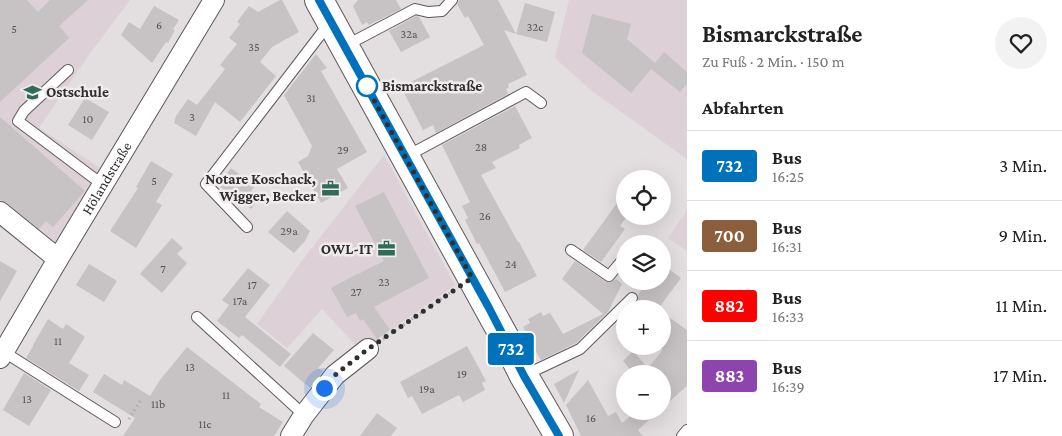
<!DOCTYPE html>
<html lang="de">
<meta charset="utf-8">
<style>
body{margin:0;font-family:"Crimson Pro",serif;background:#f2f2f2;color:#222;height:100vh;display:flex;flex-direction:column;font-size:19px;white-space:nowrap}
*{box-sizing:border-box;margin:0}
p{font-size:16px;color:#767676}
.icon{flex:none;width:28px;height:28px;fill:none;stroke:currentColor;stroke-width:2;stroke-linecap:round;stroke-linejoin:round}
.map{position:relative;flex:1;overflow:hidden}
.sheet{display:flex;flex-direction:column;background:#fff;width:375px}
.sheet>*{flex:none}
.badge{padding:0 10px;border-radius:4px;font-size:18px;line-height:32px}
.tools{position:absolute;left:616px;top:170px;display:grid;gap:10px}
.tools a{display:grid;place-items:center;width:55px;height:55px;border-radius:50%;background:#fff;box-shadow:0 5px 20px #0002;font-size:25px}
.you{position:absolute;width:25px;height:25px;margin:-12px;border:4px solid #fff;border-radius:50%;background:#1a73e8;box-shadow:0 0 0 8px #1a73e833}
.map>.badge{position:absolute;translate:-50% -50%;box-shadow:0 0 0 2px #fff}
h2{padding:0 15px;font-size:19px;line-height:45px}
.round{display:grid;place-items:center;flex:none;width:52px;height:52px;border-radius:26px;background:#f2f2f2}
.head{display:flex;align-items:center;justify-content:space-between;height:85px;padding:0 15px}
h1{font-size:24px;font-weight:700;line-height:38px}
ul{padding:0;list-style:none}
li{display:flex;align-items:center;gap:15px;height:70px;padding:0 15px;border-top:1px solid #e0e0e0}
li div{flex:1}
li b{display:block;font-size:19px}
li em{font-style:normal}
li .badge{min-width:55px;font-weight:700;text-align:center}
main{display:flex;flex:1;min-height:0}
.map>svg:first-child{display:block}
</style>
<main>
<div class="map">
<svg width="687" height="436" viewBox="0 0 687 436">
<rect width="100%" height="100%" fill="#e3dee0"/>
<path fill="#ddd0d6" d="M 0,0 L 130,0 L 88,56 L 39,128 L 102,169 L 51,249 L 0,205 Z
M 569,0 L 687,0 L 687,159 L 592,91 L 555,58 Z
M 384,155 L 455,285 L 361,351 L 322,309 L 287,348 L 257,324 L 301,262 Z
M 687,210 L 687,251 L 668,238 Z"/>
<path fill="#c7c2c4" d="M 0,0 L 27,0 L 38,12 L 50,0 L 88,0 L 59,26 L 69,38 L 0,102 Z
M 280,0 L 282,0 L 299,32 L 272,47 L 260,62 L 276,76 L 240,122 L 215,102 L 196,136 L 174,123 L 176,116 L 188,99 L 197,105 L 225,69 L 220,65 L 237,44 L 229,38 L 240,24 L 237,22 L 249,6 L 258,12 Z
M 358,0 L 396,0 L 401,9 L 369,25 L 367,22 L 362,25 L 353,6 Z
M 459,0 L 498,0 L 516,34 L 504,30 L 527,75 L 508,84 L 509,87 L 506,89 L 508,94 L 436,133 L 433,125 L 423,130 L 401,87 L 484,45 L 468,16 L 465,18 L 457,4 Z
M 525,3 L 555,12 L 547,42 L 516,34 Z
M 154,6 L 179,20 L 173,29 L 175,30 L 168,43 L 166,42 L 152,63 L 121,35 L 129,22 L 140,29 Z
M 592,14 L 631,24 L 627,39 L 655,63 L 664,52 L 687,72 L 687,84 L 680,92 L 651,69 L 631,93 L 582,53 Z
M 416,16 L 419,17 L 430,37 L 401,52 L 389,31 Z
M 316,54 L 327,68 L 321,71 L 367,152 L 337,169 L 348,188 L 321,203 L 298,162 L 308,156 L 312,146 L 284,95 Z
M 85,98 L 109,112 L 92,140 L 68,125 Z
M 515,106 L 532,138 L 519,145 L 520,148 L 492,162 L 496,168 L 481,175 L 518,242 L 519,242 L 537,276 L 505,292 L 479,243 L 477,244 L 465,220 L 468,218 L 462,206 L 470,202 L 442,145 Z
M 0,117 L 85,191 L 53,227 L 46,221 L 39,229 L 7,203 L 0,200 Z
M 151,161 L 173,174 L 156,202 L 162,205 L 136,248 L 110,231 L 138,188 L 136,187 Z
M 231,168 L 255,186 L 251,191 L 260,198 L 251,209 L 218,185 Z
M 384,192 L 429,278 L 374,307 L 390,330 L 377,339 L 363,319 L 360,321 L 356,313 L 347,317 L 331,288 L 359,273 L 360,274 L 360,273 L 384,261 L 355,206 Z
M 625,192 L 625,219 L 620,226 L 625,229 L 601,262 L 583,250 Z
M 287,211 L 310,231 L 305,241 L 294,253 L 268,232 Z
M 172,238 L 183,248 L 177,254 L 187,263 L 162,293 L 140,274 Z
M 0,261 L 17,271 L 0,301 Z
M 575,261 L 606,282 L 611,282 L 616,279 L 622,284 L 608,312 L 576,343 L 541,360 L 527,337 L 528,336 L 523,327 L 530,323 L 528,319 L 541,312 L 543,316 L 550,313 L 563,334 L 603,314 L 562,279 Z
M 89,264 L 117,281 L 104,302 L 76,285 Z
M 662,264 L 681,278 L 658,309 L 641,309 L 635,304 L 638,300 L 638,295 L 648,281 L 662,281 Z
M 248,268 L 270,285 L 245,317 L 291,354 L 280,367 L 242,335 L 239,338 L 217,321 L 229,305 L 222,300 Z
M 662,312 L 687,330 L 687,386 L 662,408 L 662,374 L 634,374 L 623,361 L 633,351 L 648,368 L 662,351 Z
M 48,319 L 63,329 L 66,324 L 85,337 L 69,363 L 89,375 L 79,391 L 26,358 L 33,346 L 33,345 Z
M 313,333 L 334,350 L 318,368 L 323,371 L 310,388 L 284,366 Z
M 467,346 L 486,381 L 482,383 L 485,390 L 463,402 L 459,395 L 422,414 L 412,396 L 408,398 L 400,382 Z
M 187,347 L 261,404 L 259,407 L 283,422 L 274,436 L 123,436 L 135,418 L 93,392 L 104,374 L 122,385 L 124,380 L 150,396 L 160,380 Z
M 579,370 L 564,403 L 554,384 Z
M 24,373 L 51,390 L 29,426 L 3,410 Z
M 588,380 L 608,416 L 616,412 L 622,423 L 637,411 L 659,411 L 638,430 L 643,436 L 581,436 L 566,405 Z
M 377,413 L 397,428 L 391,436 L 360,436 Z"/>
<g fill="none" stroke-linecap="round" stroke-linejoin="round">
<defs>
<path id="lane" d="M 345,46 L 415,9 L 428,12 L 442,11 L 452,0
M 68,70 L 24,111 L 18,121 L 103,185
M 407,156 L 526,92 L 541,103
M 247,227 L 206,184 L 324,30 L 331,25
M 571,250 L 609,276 L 625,257
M 197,317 L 304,415
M 4,352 L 115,422
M 525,375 L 580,349 L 632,298
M 682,436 L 687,430"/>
<g id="street">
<path d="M 0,212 L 58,259"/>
<path id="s1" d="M 0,358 L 58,259 L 214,0"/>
<path d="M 291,436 L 304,415 L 335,375 L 368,349"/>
</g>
<path id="primary" d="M 319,0 L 505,338 L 524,376 L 559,436"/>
</defs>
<use href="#lane" stroke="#5d595b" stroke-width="12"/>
<use href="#street" stroke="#5d595b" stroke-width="22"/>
<use href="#primary" stroke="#5d595b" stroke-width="30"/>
<path stroke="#a6a2a4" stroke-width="3" stroke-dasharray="1 4" stroke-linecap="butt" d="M 383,339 L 454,290
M 129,419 L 142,398"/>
<use href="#lane" stroke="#fff" stroke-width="10"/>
<use href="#street" stroke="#fff" stroke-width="20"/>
<use href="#primary" stroke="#fff" stroke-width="28"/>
</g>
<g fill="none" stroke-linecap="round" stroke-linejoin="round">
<defs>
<path id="line" d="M 319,0 L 489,308 L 524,376 L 559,436"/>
</defs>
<use href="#line" stroke="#fff" stroke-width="11"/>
<use href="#line" stroke="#0072bc" stroke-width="8"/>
<path stroke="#302e2f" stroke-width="5" stroke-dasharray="0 9" d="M 324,388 L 335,375 L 368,349 L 472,278 L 365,84 L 367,86"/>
</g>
<defs>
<symbol id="school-bare" viewBox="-9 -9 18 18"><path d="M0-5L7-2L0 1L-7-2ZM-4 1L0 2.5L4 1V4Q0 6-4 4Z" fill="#2f6b56" stroke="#f0ebed" stroke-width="2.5" paint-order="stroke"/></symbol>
<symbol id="office-bare" viewBox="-9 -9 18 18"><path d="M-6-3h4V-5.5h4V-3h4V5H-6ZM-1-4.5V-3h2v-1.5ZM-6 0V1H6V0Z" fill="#2f6b56" stroke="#f0ebed" stroke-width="2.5" paint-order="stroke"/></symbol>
</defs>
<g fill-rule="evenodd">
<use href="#school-bare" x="20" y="80" width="25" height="25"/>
<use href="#office-bare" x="318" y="176" width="25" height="25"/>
<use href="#office-bare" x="374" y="236" width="25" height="25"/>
</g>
<circle fill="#fff" stroke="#0072bc" stroke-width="2.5" cx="367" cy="86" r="10"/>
<g text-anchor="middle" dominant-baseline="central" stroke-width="5" stroke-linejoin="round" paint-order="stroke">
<g font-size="12" fill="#565354">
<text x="159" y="25">6</text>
<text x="535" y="27">32c</text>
<text x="14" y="29">5</text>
<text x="409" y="34">32a</text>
<text x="254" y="47">35</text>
<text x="311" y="98">31</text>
<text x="192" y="117">3</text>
<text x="88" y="119">10</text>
<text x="481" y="147">28</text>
<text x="343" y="150">29</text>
<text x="154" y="181">5</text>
<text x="485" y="216">26</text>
<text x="289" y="231">29a</text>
<text x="511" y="264">24</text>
<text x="163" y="269">7</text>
<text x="384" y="282">23</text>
<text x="252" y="285">17</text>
<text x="356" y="292">27</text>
<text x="240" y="301">17a</text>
<text x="58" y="341">11</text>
<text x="190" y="367">13</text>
<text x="462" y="374">19</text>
<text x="427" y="389">19a</text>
<text x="226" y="395">11</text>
<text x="27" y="399">13</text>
<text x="158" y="404">11b</text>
<text x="591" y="418">16</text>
<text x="205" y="424">11c</text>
</g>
<g font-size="15" font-weight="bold" fill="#302e2f" stroke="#f0ebed" text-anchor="start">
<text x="382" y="86">Bismarckstraße</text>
</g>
<g font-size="15" font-weight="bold" fill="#302e2f" stroke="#f0ebed" text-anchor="end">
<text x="46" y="92" text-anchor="start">Ostschule</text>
<text x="316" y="179">Notare Koschack,<tspan x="316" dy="17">Wigger, Becker</tspan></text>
<text x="373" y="249">OWL-IT</text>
</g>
<g font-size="15" fill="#302e2f" stroke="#f0ebed">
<text stroke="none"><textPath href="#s1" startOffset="209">Hölandstraße</textPath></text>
</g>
</g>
</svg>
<div class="tools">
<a><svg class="icon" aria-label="locate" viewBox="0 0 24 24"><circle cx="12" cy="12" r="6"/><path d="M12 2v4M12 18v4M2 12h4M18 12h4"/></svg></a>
<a><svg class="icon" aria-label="layers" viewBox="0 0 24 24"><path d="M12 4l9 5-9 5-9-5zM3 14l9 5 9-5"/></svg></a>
<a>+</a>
<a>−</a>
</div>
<div class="you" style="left:324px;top:388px"></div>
<b class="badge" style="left:511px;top:349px;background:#0072bc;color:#fff">732</b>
</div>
<section class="sheet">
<div class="head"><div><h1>Bismarckstraße</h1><p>Zu Fuß · 2 Min. · 150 m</p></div><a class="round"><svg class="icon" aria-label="heart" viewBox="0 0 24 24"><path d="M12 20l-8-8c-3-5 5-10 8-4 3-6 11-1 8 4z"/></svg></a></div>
<h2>Abfahrten</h2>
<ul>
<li><span class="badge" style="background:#0072bc;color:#fff">732</span><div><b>Bus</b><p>16:25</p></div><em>3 Min.</em></li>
<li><span class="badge" style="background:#8b5e3c;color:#fff">700</span><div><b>Bus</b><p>16:31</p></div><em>9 Min.</em></li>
<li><span class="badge" style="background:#f00;color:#fff">882</span><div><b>Bus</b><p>16:33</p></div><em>11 Min.</em></li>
<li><span class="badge" style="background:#8e44ad;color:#fff">883</span><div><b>Bus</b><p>16:39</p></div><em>17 Min.</em></li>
</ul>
</section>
</main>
